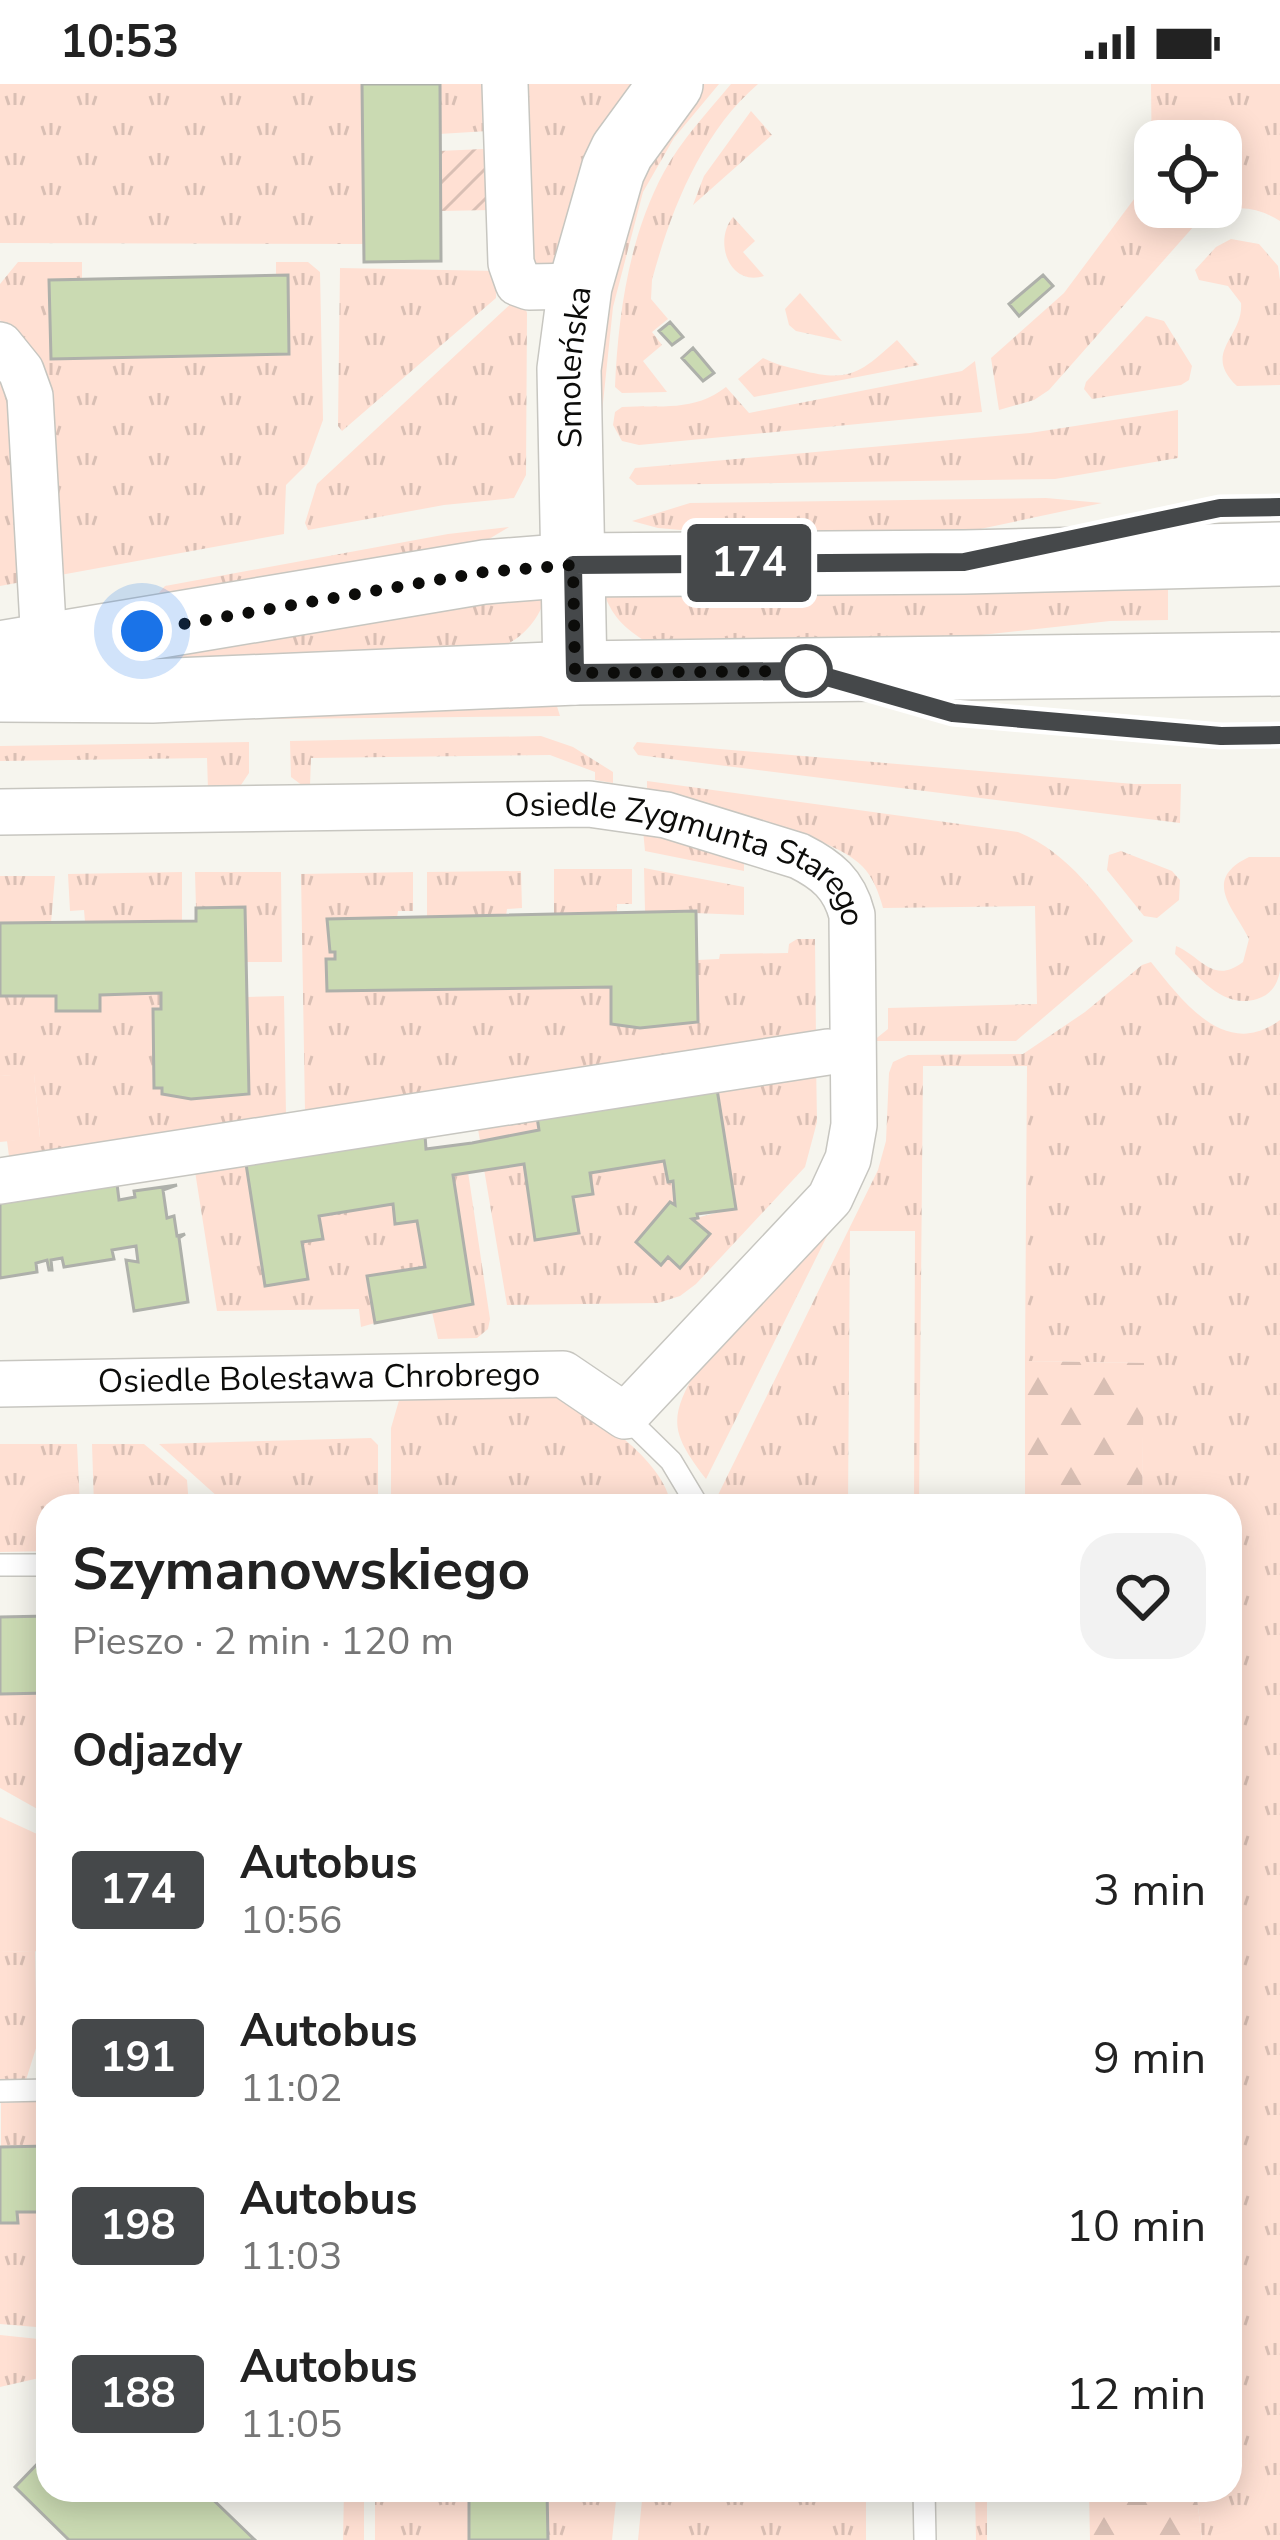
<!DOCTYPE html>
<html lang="pl">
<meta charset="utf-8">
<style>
body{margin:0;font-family:"Nunito Sans",sans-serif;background:#f2f2f2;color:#222;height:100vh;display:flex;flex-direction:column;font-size:45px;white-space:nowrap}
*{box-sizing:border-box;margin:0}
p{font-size:39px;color:#767676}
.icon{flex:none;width:66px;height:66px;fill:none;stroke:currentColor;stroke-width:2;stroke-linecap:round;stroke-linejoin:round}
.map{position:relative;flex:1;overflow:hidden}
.details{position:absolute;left:36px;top:1410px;width:1206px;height:1008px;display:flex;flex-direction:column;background:#fff;border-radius:36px;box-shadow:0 6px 30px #0003}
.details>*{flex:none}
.badge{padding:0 24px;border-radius:9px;font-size:42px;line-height:78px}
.fabs{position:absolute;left:1134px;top:36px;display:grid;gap:24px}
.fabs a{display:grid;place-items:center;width:108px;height:108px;border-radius:24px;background:#fff;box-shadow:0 6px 30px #0003;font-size:60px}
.you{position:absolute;width:60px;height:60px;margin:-30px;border:9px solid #fff;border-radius:50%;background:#1a73e8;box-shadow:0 0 0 18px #1a73e833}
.map>.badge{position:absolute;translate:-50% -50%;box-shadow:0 0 0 6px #fff}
h2{padding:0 36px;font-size:45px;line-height:108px}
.round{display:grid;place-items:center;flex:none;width:126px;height:126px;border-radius:36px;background:#f2f2f2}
.head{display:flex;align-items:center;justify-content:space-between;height:204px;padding:0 36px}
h1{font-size:57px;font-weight:700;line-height:90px}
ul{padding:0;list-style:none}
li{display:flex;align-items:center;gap:36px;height:168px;padding:0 36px}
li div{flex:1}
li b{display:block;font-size:45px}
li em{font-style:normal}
li .badge{min-width:132px;font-weight:700;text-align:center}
.status{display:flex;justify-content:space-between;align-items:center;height:84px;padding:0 60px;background:#fff;direction:ltr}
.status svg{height:33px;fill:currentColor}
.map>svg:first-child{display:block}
</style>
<div class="status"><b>10:53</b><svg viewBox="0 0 49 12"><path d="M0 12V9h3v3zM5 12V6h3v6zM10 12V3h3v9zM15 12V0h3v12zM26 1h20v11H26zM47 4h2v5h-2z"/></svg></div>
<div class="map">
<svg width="1280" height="2456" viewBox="0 0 1280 2456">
<defs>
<pattern id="grass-tufts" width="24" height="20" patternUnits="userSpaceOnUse" patternTransform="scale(3)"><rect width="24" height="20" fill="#ffe0d3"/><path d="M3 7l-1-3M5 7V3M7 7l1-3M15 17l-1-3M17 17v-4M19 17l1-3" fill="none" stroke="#d9bfb4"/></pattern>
<pattern id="forest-firs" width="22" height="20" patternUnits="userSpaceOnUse" patternTransform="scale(3)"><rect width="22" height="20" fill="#ffe0d3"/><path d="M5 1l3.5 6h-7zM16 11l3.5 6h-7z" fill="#d9bfb4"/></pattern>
<pattern id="garden-furrows" width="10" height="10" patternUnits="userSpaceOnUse" patternTransform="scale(3)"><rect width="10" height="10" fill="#ffe0d3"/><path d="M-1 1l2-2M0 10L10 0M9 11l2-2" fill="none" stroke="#d9bfb4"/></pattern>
</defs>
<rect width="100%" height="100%" fill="#f6f5ee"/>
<path fill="url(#grass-tufts)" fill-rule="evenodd" d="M 0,0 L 362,0 L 364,160 L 0,159 Z
M 440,0 L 493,0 L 488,47 L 439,50 Z
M 520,0 L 643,0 L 562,182 L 532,188 Z
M 703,0 L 719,0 L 674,54 L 643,108 L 613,223 L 601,338 L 595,264 L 632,104 Z
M 731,0 L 758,0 C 701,49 671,126 652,196 L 651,215 L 668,235 L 652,248 L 662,261 L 643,277 L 667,308 L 622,309 L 615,303 C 618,232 629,152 664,88 C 681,56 708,28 731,0 Z
M 1151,0 L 1280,0 L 1280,137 C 1249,118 1223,121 1194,142 L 1049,306 L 1034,316 L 999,326 L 991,274 L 1064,209 L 1152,91 ZM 1221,57 L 1221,123 L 1155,123 L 1155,57 Z
M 751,27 L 772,51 L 693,121 L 704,92 Z
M 733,133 L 755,157 L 743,168 L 764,192 C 729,203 713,157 733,133 Z
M 1231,155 L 1259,160 L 1278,182 L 1280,196 L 1280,301 L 1237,302 C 1201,268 1244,253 1241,219 L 1228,202 L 1199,196 L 1195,186 L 1216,163 Z
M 18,178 L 82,178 L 82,196 L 49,197 L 51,275 L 288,270 L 288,192 L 276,191 L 276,178 L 308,178 L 320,188 L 323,336 L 307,380 L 286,401 L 284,450 L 55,492 L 0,235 L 0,200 Z
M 340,184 L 497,187 L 496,214 L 342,347 L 338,342 Z
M 800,209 L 842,257 L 796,247 L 789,241 L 785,225 Z
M 516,215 L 524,220 L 527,229 L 526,391 L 514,414 L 444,421 L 308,446 L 305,439 L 317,400 Z
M 1146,232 L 1164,237 L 1192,282 L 1189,296 L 1181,301 L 1092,315 L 1084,305 L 1086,298 Z
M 897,256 L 919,281 L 754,313 L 738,295 L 763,274 C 775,280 787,283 800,286 C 850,299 860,289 897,256 Z
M 975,277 L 982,328 L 639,361 L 622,357 L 613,341 L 615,328 L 622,323 C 661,321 694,328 726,303 L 749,329 L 962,287 Z
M 0,282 L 6,289 L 27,497 L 0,502 Z
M 1178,326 L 1178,374 L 1055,395 L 637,401 L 629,394 L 635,384 L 1030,349 Z
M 1046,414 L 1102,419 L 966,448 L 784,455 L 658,444 L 632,437 L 690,419 Z
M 509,443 L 484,458 L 157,511 L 165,502 L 448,450 Z
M 1168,496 L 1168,536 L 1110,537 L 898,560 L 648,559 C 624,544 611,532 602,504 Z
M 548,507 C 539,536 524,555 494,566 L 170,592 L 165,564 Z
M 555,616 L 560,632 L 190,636 Z
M 541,652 L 573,663 L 613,688 L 613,699 L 595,696 L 595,688 L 550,671 L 311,674 L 310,702 L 303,702 L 291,693 L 290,657 Z
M 249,658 L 249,689 L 241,701 L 208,705 L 207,674 L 0,677 L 0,662 Z
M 637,658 L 1134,700 L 1181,700 L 1180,739 L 638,671 L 633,664 Z
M 647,697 L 1018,748 C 1070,769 1099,815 1133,857 L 1016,957 L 873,957 L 888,945 L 888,924 L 1037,920 L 1035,822 L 883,824 C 879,809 873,793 862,782 C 828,747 697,722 647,707 Z
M 643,746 L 744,776 L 744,787 L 645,767 Z
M 1121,767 L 1172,787 L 1180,796 L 1179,816 L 1157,834 L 1144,832 L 1107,786 L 1109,771 Z
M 1249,773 L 1280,773 L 1280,886 C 1278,900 1271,911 1257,915 C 1222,926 1198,891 1175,870 L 1176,862 C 1202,873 1213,901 1243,878 L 1249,855 C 1234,824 1201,796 1249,773 Z
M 644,784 L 744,803 L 744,831 L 645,827 Z
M 554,785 L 632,785 L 632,820 L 617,820 L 617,830 L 554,831 Z
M 521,787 L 522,824 L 507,825 L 506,832 L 427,834 L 427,788 Z
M 182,788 L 182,837 L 85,838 L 84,826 L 70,827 L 68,790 Z
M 195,788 L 281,788 L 282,878 L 246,878 L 245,824 L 196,824 Z
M 413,788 L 413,827 L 398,827 L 397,834 L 327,835 L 330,868 L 335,868 L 335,875 L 326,875 L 327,907 L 611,903 L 612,940 L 665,943 L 698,938 L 697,876 L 719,875 L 720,870 L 788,869 L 789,860 L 797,855 L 815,855 L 816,955 L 305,1027 L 301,790 Z
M 0,792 L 55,792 L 51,839 L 0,839 Z
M 1151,878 C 1182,916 1225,977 1280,936 L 1280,2456 L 1202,2456 L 1196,2406 L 1230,2406 L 1230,1422 L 1142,1422 L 1143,1279 L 1025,1277 L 1027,982 L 923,982 L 919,1422 L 914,1422 L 915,1147 L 850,1147 L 848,1422 L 726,1422 L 718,1411 L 878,1086 L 886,1057 L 889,989 L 893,978 L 908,971 L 1023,970 L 1085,928 L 1142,881 Z
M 161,909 L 163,1010 L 191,1015 L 248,1011 L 247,913 L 284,912 L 286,1030 L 10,1080 L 7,1057 L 40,1053 L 34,990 L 0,992 L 0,912 L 56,912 L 57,927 L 100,927 L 100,911 Z
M 816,976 L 817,1038 L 805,1083 L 696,1200 L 680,1212 L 658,1219 L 507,1221 L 484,1085 L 524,1080 L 536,1156 L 578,1149 L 573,1113 L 593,1110 L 590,1089 L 664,1077 L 673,1097 L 675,1121 L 670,1118 L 636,1158 L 660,1180 L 709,1151 L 692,1135 L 735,1124 L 717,1005 Z
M 560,1020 L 539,1046 L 480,1057 L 476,1033 Z
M 246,1080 L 265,1201 L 302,1158 L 323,1154 L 319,1132 L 393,1120 L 396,1140 L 417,1137 L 425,1183 L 368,1192 L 375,1239 L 361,1243 L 359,1225 L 217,1227 L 194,1081 Z
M 468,1088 L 490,1235 L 488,1245 L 477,1254 L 438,1255 L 432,1228 L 473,1220 L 453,1091 Z
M 831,1144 L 706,1395 C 671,1349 667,1335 699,1282 Z
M 549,1311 C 590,1324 666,1377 671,1422 L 391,1422 L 391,1344 L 400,1313 Z
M 371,1354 L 378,1361 L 378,1422 L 228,1422 L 159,1360 Z
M 0,1360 L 77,1360 L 80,1422 L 48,1422 L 48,1467 L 0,1468 Z
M 92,1360 L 144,1360 L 187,1396 L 189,1422 L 94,1422 Z
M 48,1609 L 48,1731 L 0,1704 L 0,1610 Z
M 35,1867 L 37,1961 L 26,1996 L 0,1997 L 0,1868 Z
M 48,2017 L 48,2062 L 1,2063 L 1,2019 Z
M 17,2128 L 48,2128 L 48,2244 L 0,2240 L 0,2139 L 17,2139 Z
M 0,2251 L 48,2256 L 48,2292 L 0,2303 Z
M 344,2406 L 364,2406 L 364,2456 L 343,2456 Z
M 375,2406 L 469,2406 L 469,2456 L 375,2456 Z
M 547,2406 L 617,2406 L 612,2456 L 548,2456 Z
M 643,2406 L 866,2406 L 866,2456 L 638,2456 Z
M 975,2406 L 987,2406 L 987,2456 L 976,2456 Z"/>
<path fill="url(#forest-firs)" d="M 1025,1277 L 1144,1279 L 1142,1422 L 1025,1422 Z
M 1089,2406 L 1196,2406 L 1202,2456 L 1090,2456 Z"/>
<path fill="#ffe0d3" d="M 34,989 L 40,1054 L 0,1058 L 0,992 Z
M 0,1733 L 48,1755 L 48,1867 L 0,1868 Z"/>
<path fill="url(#garden-furrows)" d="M 483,65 L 490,70 L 492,126 L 440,127 L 439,67 Z"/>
<path fill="#cadab2" stroke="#aeb0aa" stroke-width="3" d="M 362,0 L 440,0 L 441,177 L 364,178 Z
M 288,191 L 289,270 L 51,275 L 49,196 Z
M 1043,191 L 1053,202 L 1019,232 L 1009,220 Z
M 670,238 L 683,253 L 672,261 L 659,247 Z
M 693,264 L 714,289 L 703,297 L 682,274 Z
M 245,823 L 249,1010 L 191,1015 L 162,1010 L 162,1004 L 154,1004 L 153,925 L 161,925 L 161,909 L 100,911 L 100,927 L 56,927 L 56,912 L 0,912 L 0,839 L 196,837 L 196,824 Z
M 696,827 L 698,938 L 640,944 L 611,940 L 611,903 L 327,907 L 326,875 L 335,875 L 335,868 L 330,868 L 327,835 Z
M 717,1005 L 736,1125 L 697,1130 L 698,1134 L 692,1135 L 710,1150 L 680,1184 L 668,1173 L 661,1181 L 636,1158 L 670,1118 L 675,1121 L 673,1097 L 668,1098 L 664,1077 L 590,1089 L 593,1110 L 573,1113 L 579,1149 L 535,1156 L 524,1080 L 453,1091 L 473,1220 L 375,1239 L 367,1192 L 425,1183 L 417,1137 L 395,1140 L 393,1120 L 319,1132 L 323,1155 L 302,1158 L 308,1195 L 265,1202 L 246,1080 L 425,1051 L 426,1065 L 472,1059 L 539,1046 L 537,1033 Z
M 117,1100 L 119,1116 L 135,1113 L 134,1107 L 177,1101 L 163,1106 L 167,1134 L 174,1132 L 177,1152 L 185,1150 L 179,1154 L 188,1218 L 134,1227 L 126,1176 L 138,1178 L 136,1162 L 112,1166 L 114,1175 L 64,1183 L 62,1174 L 51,1176 L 52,1186 L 49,1186 L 47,1176 L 36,1179 L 37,1188 L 0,1194 L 0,1118 Z
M 48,1501 L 48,1609 L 0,1610 L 0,1533 L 48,1532 Z
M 48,2062 L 48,2128 L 17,2128 L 18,2139 L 0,2139 L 0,2063 Z
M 45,2372 L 48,2406 L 203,2406 L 255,2456 L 69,2456 L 15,2403 Z
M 469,2406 L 547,2406 L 548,2456 L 469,2456 Z"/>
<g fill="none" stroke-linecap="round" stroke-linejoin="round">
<defs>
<path id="lane" d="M 1112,447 L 1220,424 L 1280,423
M 882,608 L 953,629 L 1221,652 L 1280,651
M 625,1332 L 671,1377 L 698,1422
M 0,1481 L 48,1481
M 0,2007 L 48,2006
M 924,2406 L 925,2456"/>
<g id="street">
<path d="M 505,0 L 511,179 L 518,199 L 529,203 L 580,202"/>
<path d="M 0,261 L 21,287 L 30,312 L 44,559"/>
<path id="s1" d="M 0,728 L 589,720 L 666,731 L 799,772 C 827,786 844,800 852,831 L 854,1041 L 848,1075 L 830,1114 L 625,1332 L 563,1290 L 0,1300"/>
<path d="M 0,1097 L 828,968"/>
</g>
<g id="secondary">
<path d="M 0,569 L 484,488 L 573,481 L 964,478 L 1280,470"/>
<path id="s2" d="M 575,589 L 569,285 L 580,202 L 613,86 L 622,67 L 671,0"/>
<path d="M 0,606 L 152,607 L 575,589 L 1280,580"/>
</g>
</defs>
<use href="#lane" stroke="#c7c6c0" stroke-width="24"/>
<use href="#street" stroke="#c7c6c0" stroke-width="48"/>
<use href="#secondary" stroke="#c7c6c0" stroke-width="66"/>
<use href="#lane" stroke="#fff" stroke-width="21"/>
<use href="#street" stroke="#fff" stroke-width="45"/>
<use href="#secondary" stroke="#fff" stroke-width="63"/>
</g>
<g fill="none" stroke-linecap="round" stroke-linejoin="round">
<defs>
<path id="line" d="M 1280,423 L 1220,424 L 964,478 L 573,481 L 575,589 L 806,587 L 953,629 L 1221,652 L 1280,651"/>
</defs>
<use href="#line" stroke="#fff" stroke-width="27"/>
<use href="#line" stroke="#45484a" stroke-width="18"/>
<path stroke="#0c0c0a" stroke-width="12" stroke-dasharray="0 21.6" d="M 142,547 L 484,488 L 573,481 L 575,589 L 806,587"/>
</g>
<circle fill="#fff" stroke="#45484a" stroke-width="6" cx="806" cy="587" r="24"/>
<g text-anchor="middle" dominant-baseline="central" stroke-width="12" stroke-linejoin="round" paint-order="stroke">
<g font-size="33" fill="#0c0c0a" stroke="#fff">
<text stroke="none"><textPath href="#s2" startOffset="306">Smoleńska</textPath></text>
<text stroke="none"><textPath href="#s1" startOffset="702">Osiedle Zygmunta Starego</textPath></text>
<text transform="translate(319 1294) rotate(-1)">Osiedle Bolesława Chrobrego</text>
</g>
</g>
</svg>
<div class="fabs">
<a><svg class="icon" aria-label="locate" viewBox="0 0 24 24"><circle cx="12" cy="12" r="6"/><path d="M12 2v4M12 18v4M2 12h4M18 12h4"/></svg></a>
</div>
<div class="you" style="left:142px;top:547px"></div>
<b class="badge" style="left:749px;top:479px;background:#45484a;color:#fff">174</b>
<section class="details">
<div class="head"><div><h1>Szymanowskiego</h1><p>Pieszo · 2 min · 120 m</p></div><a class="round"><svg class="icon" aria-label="heart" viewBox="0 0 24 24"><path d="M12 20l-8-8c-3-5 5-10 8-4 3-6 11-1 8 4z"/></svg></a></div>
<h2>Odjazdy</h2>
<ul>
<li><span class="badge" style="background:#45484a;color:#fff">174</span><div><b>Autobus</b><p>10:56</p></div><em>3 min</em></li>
<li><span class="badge" style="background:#45484a;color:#fff">191</span><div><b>Autobus</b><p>11:02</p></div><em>9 min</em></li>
<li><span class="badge" style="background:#45484a;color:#fff">198</span><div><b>Autobus</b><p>11:03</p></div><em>10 min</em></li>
<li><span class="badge" style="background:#45484a;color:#fff">188</span><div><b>Autobus</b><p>11:05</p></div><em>12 min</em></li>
</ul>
</section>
</div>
